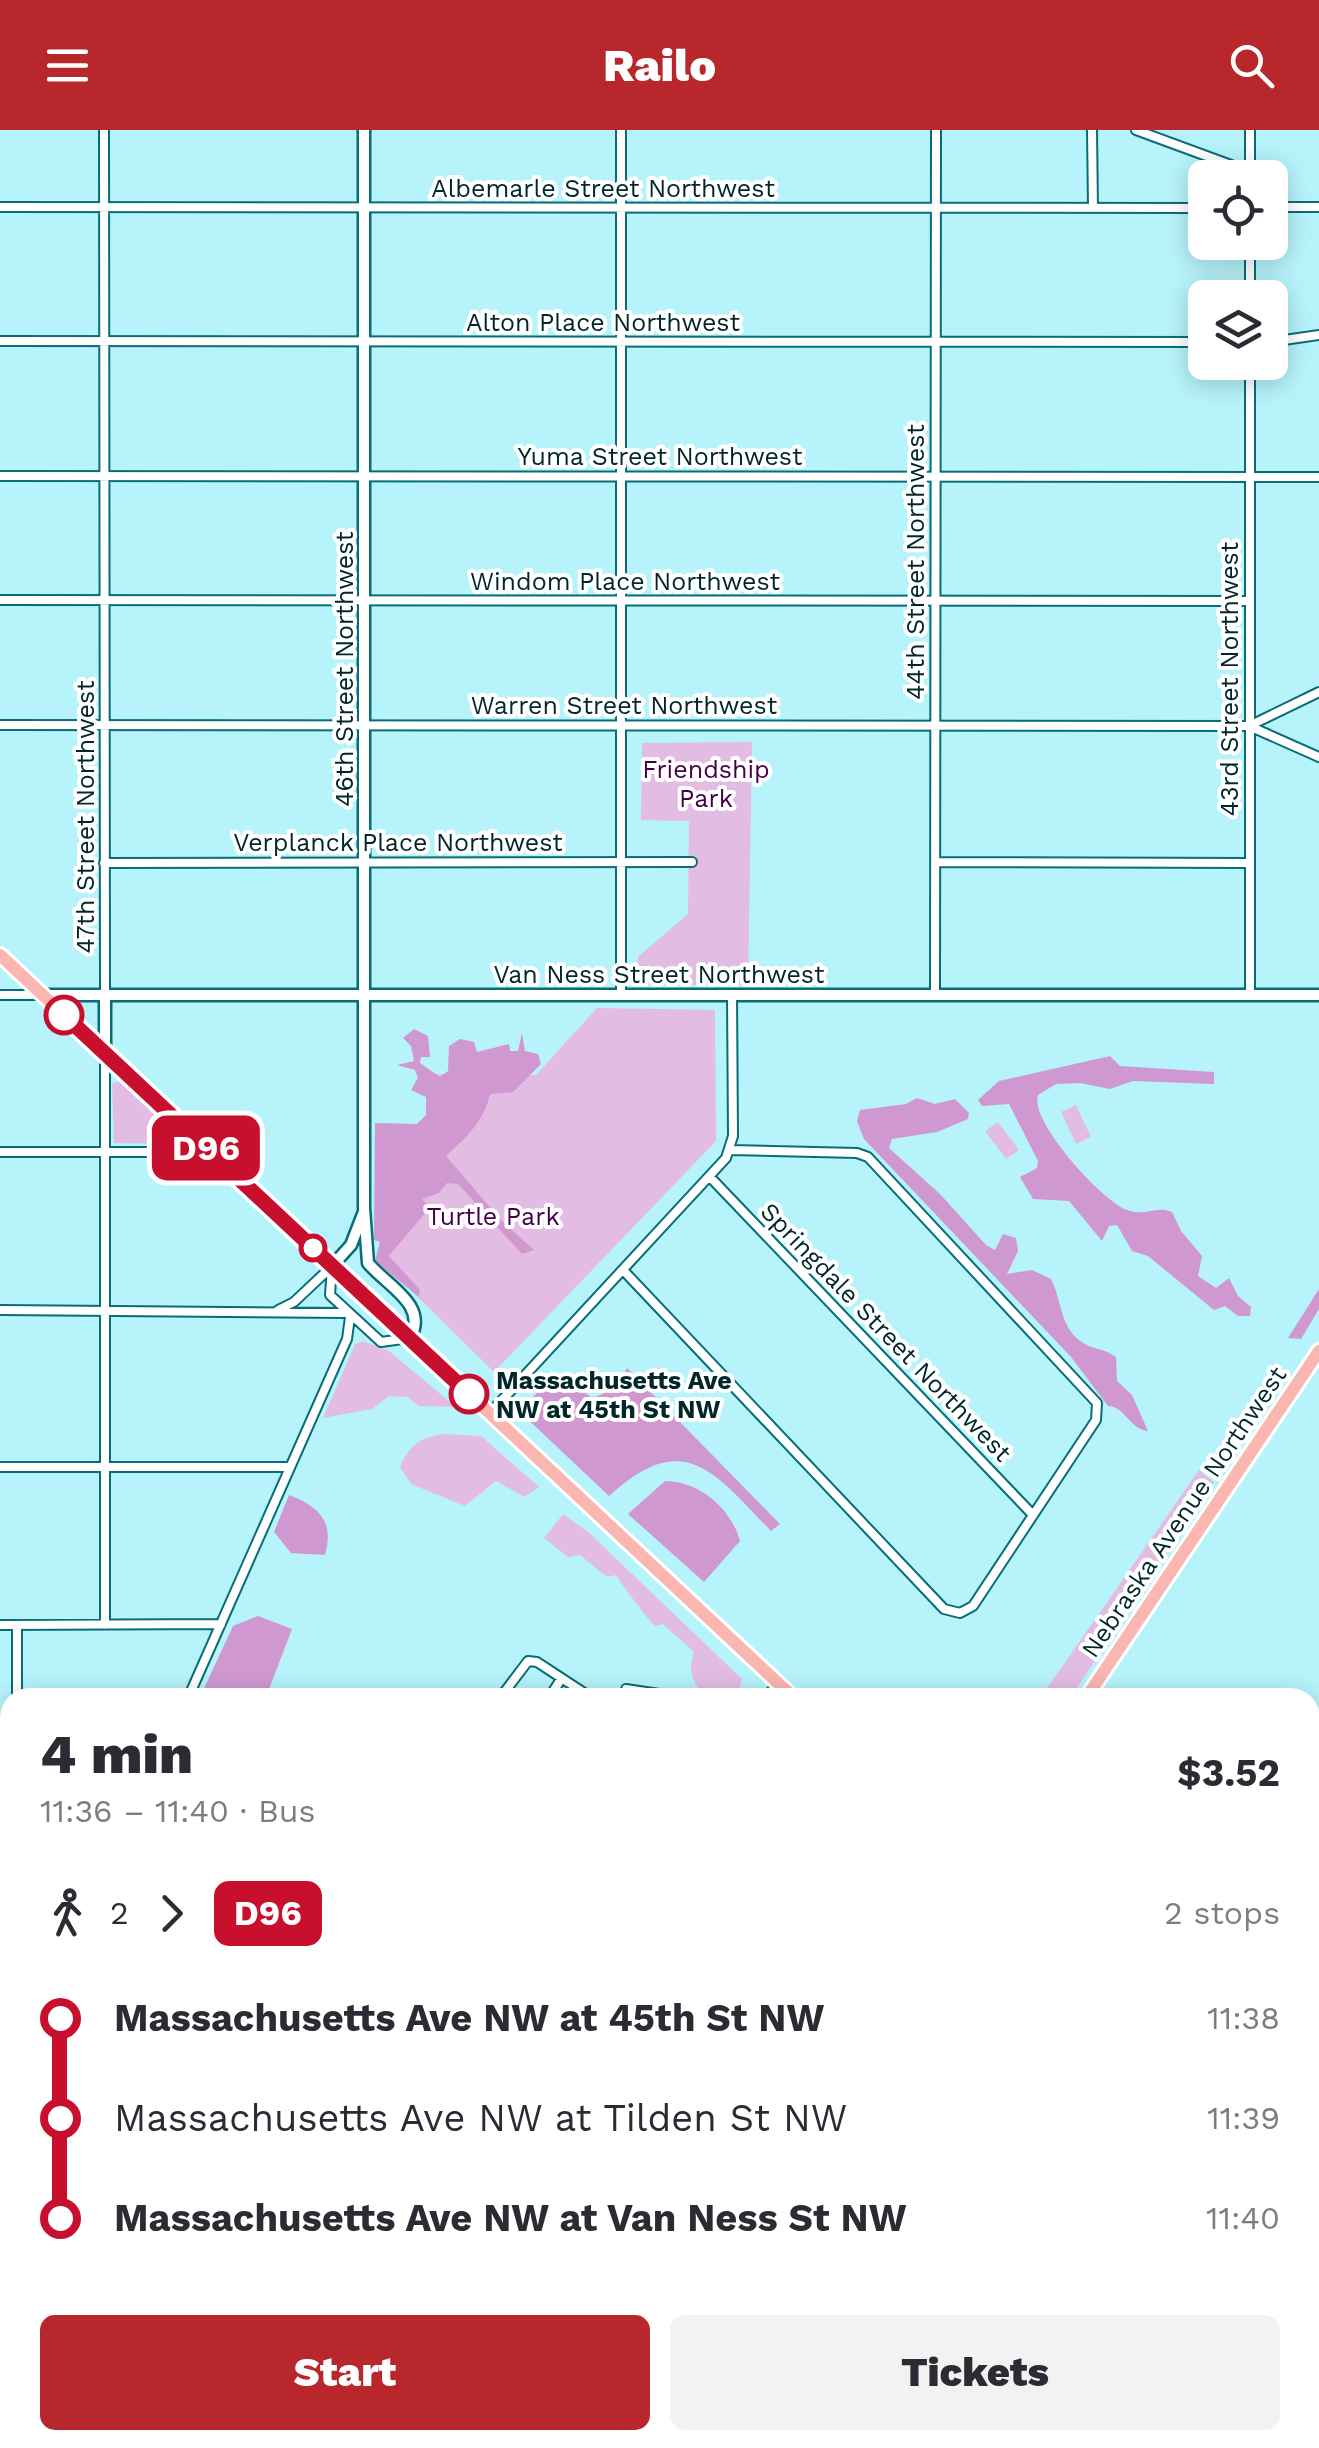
<!DOCTYPE html>
<meta charset="utf-8">
<style>
body{margin:0;font-family:"Work Sans",sans-serif;background:#f2f2f3;color:#2b2b33;height:100vh;display:flex;flex-direction:column;font-size:38px;white-space:nowrap}
*{box-sizing:border-box;margin:0}
p{font-size:32px;color:#7c7c81}
.icon{flex:none;width:55px;height:55px;fill:none;stroke:currentColor;stroke-width:2;stroke-linecap:round;stroke-linejoin:round}
.map{position:relative;flex:1;overflow:hidden}
.side{position:absolute;left:0px;top:1558px;width:1320px;height:762px;display:flex;flex-direction:column;background:#fff;border-radius:30px 30px 0 0;box-shadow:0 5px 25px #0003}
.side>*{flex:none}
.badge{padding:0 20px;border-radius:15px;font-size:35px;line-height:65px}
.buttons{position:absolute;left:1188px;top:30px;display:grid;gap:20px}
.buttons a{display:grid;place-items:center;width:100px;height:100px;border-radius:15px;background:#fff;box-shadow:0 5px 25px #0003;font-size:50px}
.map>.badge{position:absolute;translate:-50% -50%;box-shadow:0 0 0 5px #fff}
.legs{display:flex;align-items:center;gap:15px;height:110px;padding:0 40px;font-size:32px}
.legs p{margin-inline-start:auto}
.summary{display:flex;align-items:center;justify-content:space-between;height:170px;padding:0 40px}
h1{font-size:55px;font-weight:800;line-height:75px}
.primary-button{display:flex;gap:20px;margin-top:auto;padding:20px 40px}
.primary-button a{flex:1;height:115px;border-radius:15px;background:#b7272b;color:#fff;font-size:40px;font-weight:800;line-height:115px;text-align:center}
.primary-button a+a{background:#f2f2f3;color:#2b2b33}
ul{padding:0 40px;list-style:none}
li{display:flex;align-items:center;gap:35px;height:100px;font-size:38px}
li i{display:grid;place-items:center;width:15px;height:100%;margin:0 12px;background:currentColor}
li i::after{content:'';width:25px;height:25px;margin:-12px;border:8px solid;border-radius:50%;background:#fff}
li p{margin-inline-start:auto}
li:first-child i{background:linear-gradient(#0000 50%,currentColor 0)}
li:last-child i{background:linear-gradient(currentColor 50%,#0000 0)}
header{display:flex;justify-content:space-between;align-items:center;height:130px;padding:0 40px;background:#b7272b;color:#fff;font-size:45px;font-weight:800}
.map>svg:first-child{display:block}
</style>
<header><svg class="icon" aria-label="menu" viewBox="0 0 24 24"><path d="M4 6h16M4 12h16M4 18h16"/></svg>Railo<svg class="icon" aria-label="search" viewBox="0 0 24 24"><circle cx="10" cy="10" r="6"/><path d="M15 15l6 6"/></svg></header>
<div class="map">
<svg width="1319" height="2318" viewBox="0 0 1319 2318">
<rect width="100%" height="100%" fill="#b7f3fb"/>
<path fill="#e3bce4" d="M 752,612 L 748,855 L 637,855 L 638,827 L 688,784 L 689,691 L 641,690 L 642,613 Z
M 597,878 L 715,880 L 716,1011 L 494,1242 L 380,1130 L 429,996 L 430,944 L 536,945 Z
M 119,951 L 179,1007 L 179,1014 L 114,1013 L 112,954 Z
M 1076,975 L 1091,1007 L 1076,1014 L 1061,982 Z
M 998,992 L 1019,1020 L 1006,1029 L 985,1001 Z
M 363,1211 L 389,1221 L 456,1277 L 419,1276 L 407,1267 L 389,1266 L 372,1279 L 323,1288 L 355,1214 Z
M 444,1304 L 481,1306 L 539,1357 L 524,1367 L 496,1351 L 465,1376 L 411,1354 L 400,1337 C 410,1314 419,1308 444,1304 Z
M 1199,1340 L 1214,1352 L 1071,1567 L 1041,1567 Z
M 563,1384 L 587,1401 L 742,1549 L 737,1567 L 704,1567 C 693,1551 687,1541 694,1522 L 663,1494 L 655,1496 C 650,1493 621,1453 616,1445 L 607,1447 L 580,1425 L 568,1427 L 544,1408 Z
M 10,2030 L 10,2151 L 0,2154 L 0,2056 Z"/>
<path fill="#cf98d1" d="M 414,899 L 428,906 L 430,927 L 421,927 L 420,933 L 440,947 L 448,941 L 449,916 L 460,909 L 474,912 L 477,922 L 509,914 L 510,921 L 518,921 L 522,903 L 525,921 L 538,924 L 541,934 L 513,962 L 490,964 C 484,991 467,1007 446,1026 L 501,1090 L 534,1120 L 522,1124 L 458,1054 L 447,1053 L 439,1063 L 422,1069 L 430,1077 L 389,1126 L 420,1160 L 419,1167 L 375,1131 L 380,1112 L 374,1110 L 375,993 L 417,994 L 426,985 L 426,967 L 411,960 L 418,948 L 415,940 L 397,935 L 414,931 L 411,916 L 403,908 Z
M 1110,926 L 1120,936 L 1214,942 L 1214,954 L 1133,951 L 1110,959 L 1080,953 L 1056,954 L 1038,965 C 1029,991 1102,1071 1127,1080 C 1145,1087 1156,1075 1172,1082 L 1181,1101 L 1202,1126 L 1198,1146 L 1216,1158 L 1229,1148 L 1238,1166 L 1251,1177 L 1250,1186 L 1238,1186 L 1225,1176 L 1214,1180 L 1148,1126 L 1132,1121 L 1117,1095 L 1109,1096 L 1102,1111 L 1069,1071 L 1033,1069 L 1020,1047 L 1037,1038 L 1038,1031 L 1009,974 L 982,976 L 978,970 L 999,951 Z
M 917,968 L 935,974 L 955,969 L 969,983 L 968,989 L 937,1002 L 892,1009 L 889,1018 L 940,1064 L 986,1115 L 995,1120 L 1003,1104 L 1016,1108 L 1018,1121 L 1007,1144 L 1032,1140 L 1051,1149 C 1062,1170 1060,1201 1085,1214 C 1096,1220 1106,1219 1116,1227 L 1117,1251 L 1132,1265 L 1148,1301 C 1129,1299 1126,1277 1108,1276 L 1071,1227 L 864,1009 L 857,991 L 860,980 L 906,974 Z
M 1319,1159 L 1319,1179 L 1301,1209 L 1288,1208 Z
M 627,1238 L 780,1394 L 771,1401 C 714,1342 684,1297 609,1366 L 519,1281 L 555,1245 L 593,1268 L 614,1259 Z
M 665,1351 C 699,1351 731,1378 740,1411 L 704,1452 L 628,1384 Z
M 289,1365 C 318,1376 335,1391 325,1425 L 291,1423 L 274,1402 Z
M 258,1486 L 292,1499 L 266,1567 L 200,1567 L 233,1496 Z
M 0,1899 L 10,1902 L 10,1988 L 0,2018 Z
M 63,2310 L 154,2310 L 154,2314 L 85,2318 Z"/>
<g fill="none" stroke-linecap="round" stroke-linejoin="round">
<defs>
<path id="minor" d="M 104,0 L 105,865
M 621,0 L 621,864
M 1092,0 L 1093,78
M 1136,0 L 1250,42
M 1250,48 L 1250,0
M 0,77 L 1205,78
M 1270,77 L 1319,77
M 1250,112 L 1250,168
M 0,211 L 1205,212
M 1270,212 L 1319,205
M 0,346 L 1319,347
M 0,470 L 1250,471
M 0,595 L 1249,596 L 1319,627
M 1249,596 L 1319,562
M 936,732 L 1249,733
M 104,733 L 692,732
M 935,864 L 936,0
M 0,865 L 42,865
M 1250,865 L 1250,232
M 105,924 L 105,1495
M 0,1022 L 210,1022
M 710,1047 L 1033,1385
M 332,1136 L 330,1165 L 381,1212 L 410,1208
M 623,1140 L 944,1479 L 960,1483 L 973,1476 L 1096,1290 L 1097,1273 L 868,1027 L 857,1023 L 730,1020
M 0,1180 L 346,1183
M 278,1180 L 294,1172 L 329,1139
M 490,1283 L 726,1028 L 733,1006 L 732,864
M 0,1337 L 290,1337
M 0,1495 L 221,1494
M 17,1495 L 17,1568
M 626,1559 L 686,1568
M 188,1568 L 347,1209 L 350,1187
M 500,1568 L 528,1531 L 537,1532 L 592,1568
M 549,1568 L 561,1549
M 764,1568 L 779,1554
M 10,1613 L 10,1629
M 0,1749 L 10,1753
M 0,1890 L 10,1893
M 620,2310 L 620,2318
M 325,2318 L 347,2310"/>
<path id="tertiary" d="M 364,0 L 364,1078 L 368,1133 C 387,1156 429,1175 410,1208
M 42,865 L 1319,865
M 105,865 L 105,923
M 332,1136 L 351,1115 L 363,1084
M 912,2310 L 916,2318"/>
<path id="primary" d="M 0,825 L 794,1568
M 1086,1568 L 1319,1221
M 1310,2050 L 1319,2059
M 531,2318 L 539,2310"/>
</defs>
<use href="#minor" stroke="#076d76" stroke-width="12"/>
<use href="#tertiary" stroke="#076d76" stroke-width="15"/>
<use href="#primary" stroke="#fff" stroke-width="18"/>
<use href="#minor" stroke="#fff" stroke-width="8"/>
<use href="#tertiary" stroke="#fff" stroke-width="10"/>
<use href="#primary" stroke="#fab6b1" stroke-width="12"/>
</g>
<g fill="none" stroke-linecap="round" stroke-linejoin="round">
<defs>
<path id="line-1" d="M 64,885 L 469,1264"/>
</defs>
<use href="#line-1" stroke="#fff" stroke-width="22"/>
<use href="#line-1" stroke="#c8102e" stroke-width="15"/>
</g>
<g fill="#fff" stroke="#c8102e" stroke-width="5">
<circle cx="64" cy="885" r="18"/>
<circle cx="313" cy="1118" r="12"/>
<circle cx="469" cy="1264" r="18"/>
</g>
<g text-anchor="middle" dominant-baseline="central" stroke-width="8" stroke-linejoin="round" paint-order="stroke">
<g font-size="25" fill="#02272b" stroke="#fff">
<text x="603" y="58">Albemarle Street Northwest</text>
<text x="603" y="192">Alton Place Northwest</text>
<text x="660" y="326">Yuma Street Northwest</text>
<text transform="translate(915 432) rotate(-90)">44th Street Northwest</text>
<text x="625" y="451">Windom Place Northwest</text>
<text transform="translate(344 539) rotate(-90)">46th Street Northwest</text>
<text transform="translate(1229 549) rotate(-90)">43rd Street Northwest</text>
<text x="624" y="575">Warren Street Northwest</text>
<text transform="translate(85 687) rotate(-90)">47th Street Northwest</text>
<text x="398" y="712">Verplanck Place Northwest</text>
<text x="659" y="844">Van Ness Street Northwest</text>
<text transform="translate(886 1202) rotate(46)">Springdale Street Northwest</text>
<text transform="translate(1184 1382) rotate(-56)">Nebraska Avenue Northwest</text>
</g>
<g font-size="25" fill="#46004b" stroke="#fff">
<text x="706" y="639">Friendship<tspan x="706" dy="29">Park</tspan></text>
<text x="493" y="1086">Turtle Park</text>
</g>
<g font-size="25" font-weight="bold" fill="#02272b" stroke="#fff" text-anchor="start">
<text x="496" y="1250">Massachusetts Ave<tspan x="496" dy="29">NW at 45th St NW</tspan></text>
</g>
</g>
</svg>
<div class="buttons">
<a><svg class="icon" aria-label="locate" viewBox="0 0 24 24"><circle cx="12" cy="12" r="6"/><path d="M12 2v4M12 18v4M2 12h4M18 12h4"/></svg></a>
<a><svg class="icon" aria-label="layers" viewBox="0 0 24 24"><path d="M12 4l9 5-9 5-9-5zM3 14l9 5 9-5"/></svg></a>
</div>
<b class="badge" style="left:206px;top:1018px;background:#c8102e;color:#fff">D96</b>
<section class="side">
<div class="summary"><div><h1>4 min</h1><p>11:36 – 11:40 · Bus</p></div><b>$3.52</b></div>
<div class="legs"><svg class="icon" aria-label="walk" viewBox="0 0 24 24"><circle cx="13" cy="4" r="2"/><path d="M13 8l-2 6 4 7M11 14l-3 7M7 12l3-4h3l4 4"/></svg>2<svg class="icon" aria-label="forward" viewBox="0 0 24 24"><path d="M9 5l7 7-7 7"/></svg><b class="badge" style="background:#c8102e;color:#fff">D96</b><p>2 stops</p></div>
<ul>
<li><i style="color:#c8102e"></i><b>Massachusetts Ave NW at 45th St NW</b><p>11:38</p></li>
<li><i style="color:#c8102e"></i><span>Massachusetts Ave NW at Tilden St NW</span><p>11:39</p></li>
<li><i style="color:#c8102e"></i><b>Massachusetts Ave NW at Van Ness St NW</b><p>11:40</p></li>
</ul>
<div class="primary-button"><a>Start</a><a>Tickets</a></div>
</section>
</div>
